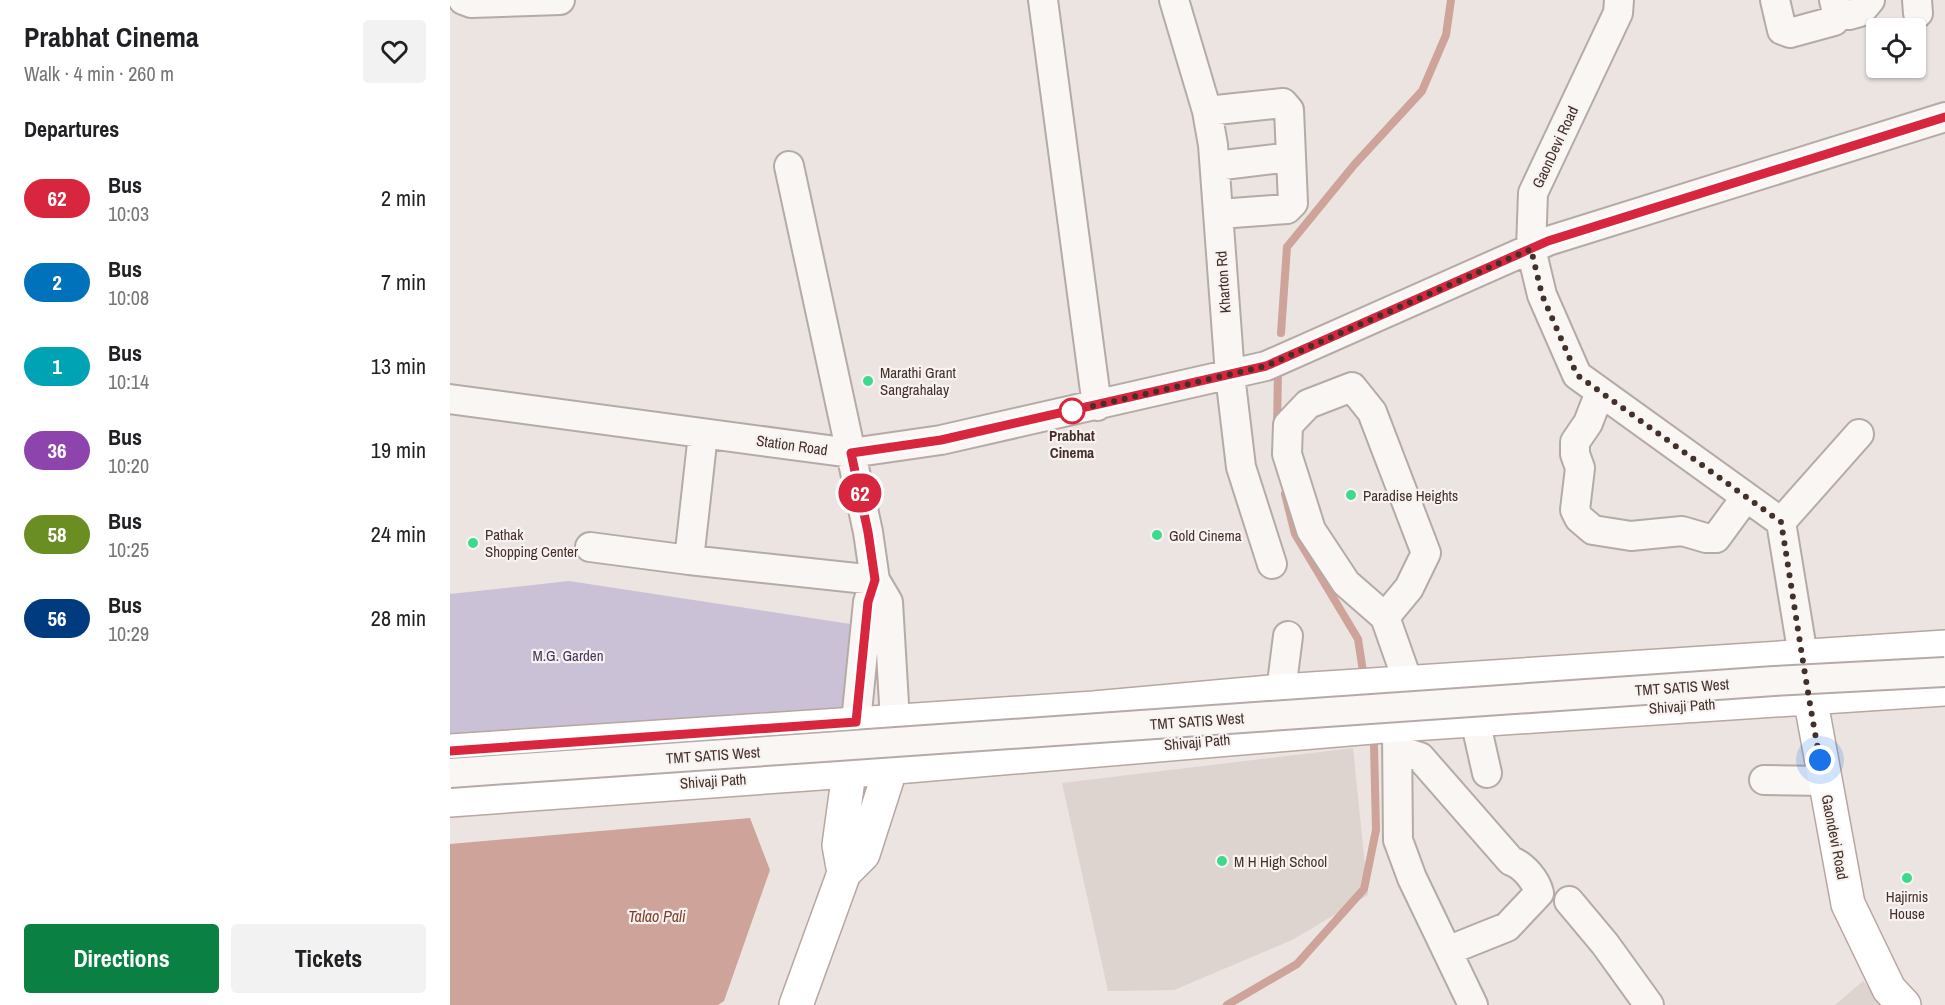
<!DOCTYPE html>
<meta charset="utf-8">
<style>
body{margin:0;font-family:"Archivo Narrow",sans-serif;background:#f2f2f2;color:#202124;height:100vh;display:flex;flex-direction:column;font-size:22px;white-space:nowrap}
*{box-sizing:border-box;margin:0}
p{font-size:20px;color:#757577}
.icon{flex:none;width:33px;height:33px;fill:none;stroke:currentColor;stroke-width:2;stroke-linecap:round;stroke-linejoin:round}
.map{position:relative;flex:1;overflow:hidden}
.sheet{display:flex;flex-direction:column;background:#fff;width:450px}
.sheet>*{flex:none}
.badge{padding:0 12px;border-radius:20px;font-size:21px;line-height:39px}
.tools{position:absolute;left:1416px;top:18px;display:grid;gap:12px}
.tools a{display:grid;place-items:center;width:60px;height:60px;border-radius:6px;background:#fff;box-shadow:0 2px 4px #0004;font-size:30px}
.you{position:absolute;width:30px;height:30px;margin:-15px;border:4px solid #fff;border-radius:50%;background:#1a73e8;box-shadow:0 0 0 9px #1a73e833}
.map>.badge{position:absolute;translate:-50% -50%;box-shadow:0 0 0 3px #fff}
h2{padding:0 24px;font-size:22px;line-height:54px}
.round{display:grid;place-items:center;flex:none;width:63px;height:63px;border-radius:6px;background:#f2f2f2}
.head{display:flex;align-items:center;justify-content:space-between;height:102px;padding:0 24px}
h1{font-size:28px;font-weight:700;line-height:45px}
.action{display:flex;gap:12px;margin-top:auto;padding:12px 24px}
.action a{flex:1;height:69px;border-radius:6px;background:#0b8043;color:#fff;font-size:24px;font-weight:700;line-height:69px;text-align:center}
.action a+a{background:#f2f2f2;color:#202124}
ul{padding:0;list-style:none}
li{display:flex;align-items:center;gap:18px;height:84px;padding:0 24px}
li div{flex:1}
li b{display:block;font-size:22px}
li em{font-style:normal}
li .badge{min-width:66px;font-weight:700;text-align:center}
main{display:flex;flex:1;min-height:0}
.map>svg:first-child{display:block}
</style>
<main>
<section class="sheet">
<div class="head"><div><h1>Prabhat Cinema</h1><p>Walk · 4 min · 260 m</p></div><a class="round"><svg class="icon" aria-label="heart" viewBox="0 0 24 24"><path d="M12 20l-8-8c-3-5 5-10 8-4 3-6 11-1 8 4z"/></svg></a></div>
<h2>Departures</h2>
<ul>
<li><span class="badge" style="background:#d7263d;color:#fff">62</span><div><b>Bus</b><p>10:03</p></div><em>2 min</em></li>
<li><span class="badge" style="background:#0072bc;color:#fff">2</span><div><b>Bus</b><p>10:08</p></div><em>7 min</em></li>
<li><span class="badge" style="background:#00a3b4;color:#fff">1</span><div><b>Bus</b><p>10:14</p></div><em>13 min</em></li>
<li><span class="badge" style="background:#8e44ad;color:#fff">36</span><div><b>Bus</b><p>10:20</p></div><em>19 min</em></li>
<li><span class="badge" style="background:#6b8e23;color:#fff">58</span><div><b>Bus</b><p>10:25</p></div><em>24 min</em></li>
<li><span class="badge" style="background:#003b80;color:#fff">56</span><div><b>Bus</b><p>10:29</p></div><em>28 min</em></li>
</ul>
<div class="action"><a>Directions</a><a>Tickets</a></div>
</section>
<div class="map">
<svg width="1495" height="1005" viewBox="0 0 1495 1005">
<rect width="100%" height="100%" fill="#ebe4e1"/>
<path fill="#ddd3cf" d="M 903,748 L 918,895 L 842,940 L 724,990 L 658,991 L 612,783 Z
M 1413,981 L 1435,1005 L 1385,1005 Z"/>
<path fill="#cac1d6" d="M 119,581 L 407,625 L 394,712 L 0,735 L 0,594 Z"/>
<path fill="#cea399" d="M 300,818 L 320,870 L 274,1001 L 268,1005 L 0,1005 L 0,844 Z"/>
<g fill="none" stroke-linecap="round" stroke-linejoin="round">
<path stroke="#cea399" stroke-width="8" d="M 831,333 L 837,247 L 904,165 L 972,91 L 996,35 L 1001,0
M 827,428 L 828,370
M 835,494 L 845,534 L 908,639 L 914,678
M 777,1005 L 847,964 L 914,889 L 926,830 L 924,745"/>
<defs>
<path id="minor" d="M 13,0 L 21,3 L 110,0
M 593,0 L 647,406
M 724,0 L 757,111 L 763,145 L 780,375 L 791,467 L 822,564
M 1169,0 L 1168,13 L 1083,193 L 1081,249 L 1092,295 L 1127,375 L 1331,522 L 1353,656
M 1325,0 L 1332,30 L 1340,33 L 1384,21 L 1387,12 L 1384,0
M 1467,0 L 1468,13
M 1399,15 L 1410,12 L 1420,0
M 757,111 L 833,103 L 839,110 L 843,203 L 837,209 L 769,214
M 339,166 L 418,532 L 425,580 L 418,602 L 406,722
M 765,166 L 841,157
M 1150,392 L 1138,423 L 1125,442 L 1125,454 L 1130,468 L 1125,510 L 1129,518 L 1143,530 L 1181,536 L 1232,531 L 1256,538 L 1266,538 L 1296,497
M 0,399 L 401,453 L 491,440 L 816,366 L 1098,241 L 1495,117
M 1331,522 L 1409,434
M 140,547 L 239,560 L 253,434
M 239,560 L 425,580
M 425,580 L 438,602 L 445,721
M 935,617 L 959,588 L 976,553 L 922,412 L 902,387 L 858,404 L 838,425 L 837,454 L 861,530 L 896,583 L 935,617 L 958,682
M 831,691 L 838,636
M 1025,720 L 1037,773
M 947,733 L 948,840 L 962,878 L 1023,1005
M 948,750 L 970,757 L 1061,861 C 1073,865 1086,880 1089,893 L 1057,927 L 997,951
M 1314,780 L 1374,781
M 1119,901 L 1155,944 L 1199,1005"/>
<path id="major" d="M 1356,675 L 1398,904 L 1439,989 L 1454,1005
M 0,751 L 644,708 L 831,691 L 1495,647
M 0,800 L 399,771 L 946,725 L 1495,689
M 394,873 L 413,854 L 441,767 L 442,749
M 346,1005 L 394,873 L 389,845 L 402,751"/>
</defs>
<use href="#minor" stroke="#b6aaa6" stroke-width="32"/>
<use href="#major" stroke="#b8a69f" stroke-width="36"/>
<use href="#minor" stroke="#f9f6f4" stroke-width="28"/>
<use href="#major" stroke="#fff" stroke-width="33"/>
<defs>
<path id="minor-bridge" d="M 0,773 L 1324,681 L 1495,672"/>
</defs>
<use href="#minor-bridge" stroke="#b6aaa6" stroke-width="32" stroke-linecap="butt"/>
<use href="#minor-bridge" stroke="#f9f6f4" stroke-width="28"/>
</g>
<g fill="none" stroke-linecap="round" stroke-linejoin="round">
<defs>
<path id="line" d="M 0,751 L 406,722 L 418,602 L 425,580 L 418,532 L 401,453 L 491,440 L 816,366 L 1098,241 L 1495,117"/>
</defs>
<use href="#line" stroke="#fff" stroke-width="14"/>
<use href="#line" stroke="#d7263d" stroke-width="9"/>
<path stroke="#443028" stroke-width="6" stroke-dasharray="0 10.8" d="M 622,411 L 816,366 L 1081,249 L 1092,295 L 1127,375 L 1331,522 C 1344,601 1355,681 1370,760"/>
</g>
<g fill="#3dd98d" stroke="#f8f3f1" stroke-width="2">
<circle cx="418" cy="381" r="6"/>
<circle cx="901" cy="495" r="6"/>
<circle cx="707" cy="535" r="6"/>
<circle cx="23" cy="543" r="6"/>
<circle cx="772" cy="861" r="6"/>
<circle cx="1457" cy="878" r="6"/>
</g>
<circle fill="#fff" stroke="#d7263d" stroke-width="3" cx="622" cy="411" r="12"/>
<g text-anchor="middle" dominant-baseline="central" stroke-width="4.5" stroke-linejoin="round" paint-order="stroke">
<g font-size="15" fill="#443028" stroke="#f8f3f1">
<text transform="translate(1105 147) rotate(-65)">GaonDevi Road</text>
<text transform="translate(773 282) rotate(-94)">Kharton Rd</text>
<text transform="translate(342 445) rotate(8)">Station Road</text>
<text transform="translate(1232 687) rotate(-4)">TMT SATIS West</text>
<text transform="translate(1232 706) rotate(-4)">Shivaji Path</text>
<text transform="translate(747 721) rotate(-4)">TMT SATIS West</text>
<text transform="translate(747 742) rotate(-5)">Shivaji Path</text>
<text transform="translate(263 755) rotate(-4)">TMT SATIS West</text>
<text transform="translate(263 781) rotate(-4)">Shivaji Path</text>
<text transform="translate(1385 837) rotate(79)">Gaondevi Road</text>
</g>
<g font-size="15" fill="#443028" stroke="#f8f3f1" text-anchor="start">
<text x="430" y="372">Marathi Grant<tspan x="430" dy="17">Sangrahalay</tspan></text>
<text x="913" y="495">Paradise Heights</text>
<text x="35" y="534">Pathak<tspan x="35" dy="17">Shopping Center</tspan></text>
<text x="719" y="535">Gold Cinema</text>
<text x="784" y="861">M H High School</text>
<text x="1457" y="896" text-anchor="middle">Hajirnis<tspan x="1457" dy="17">House</tspan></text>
</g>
<g font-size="15" font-weight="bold" fill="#443028" stroke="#f8f3f1">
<text x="622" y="435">Prabhat<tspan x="622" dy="17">Cinema</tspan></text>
</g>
<g font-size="15" fill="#493461" stroke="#f8f3f1">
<text x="118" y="655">M.G. Garden</text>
</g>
<g font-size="16" font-style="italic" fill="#7c3f2e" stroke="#f8f3f1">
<text x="207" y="916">Talao Pali</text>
</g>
</g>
</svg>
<div class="tools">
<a><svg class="icon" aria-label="locate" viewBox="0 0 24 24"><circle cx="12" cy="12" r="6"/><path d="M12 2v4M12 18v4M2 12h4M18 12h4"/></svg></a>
</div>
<div class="you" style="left:1370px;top:760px"></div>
<b class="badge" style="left:410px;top:493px;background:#d7263d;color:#fff">62</b>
</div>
</main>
